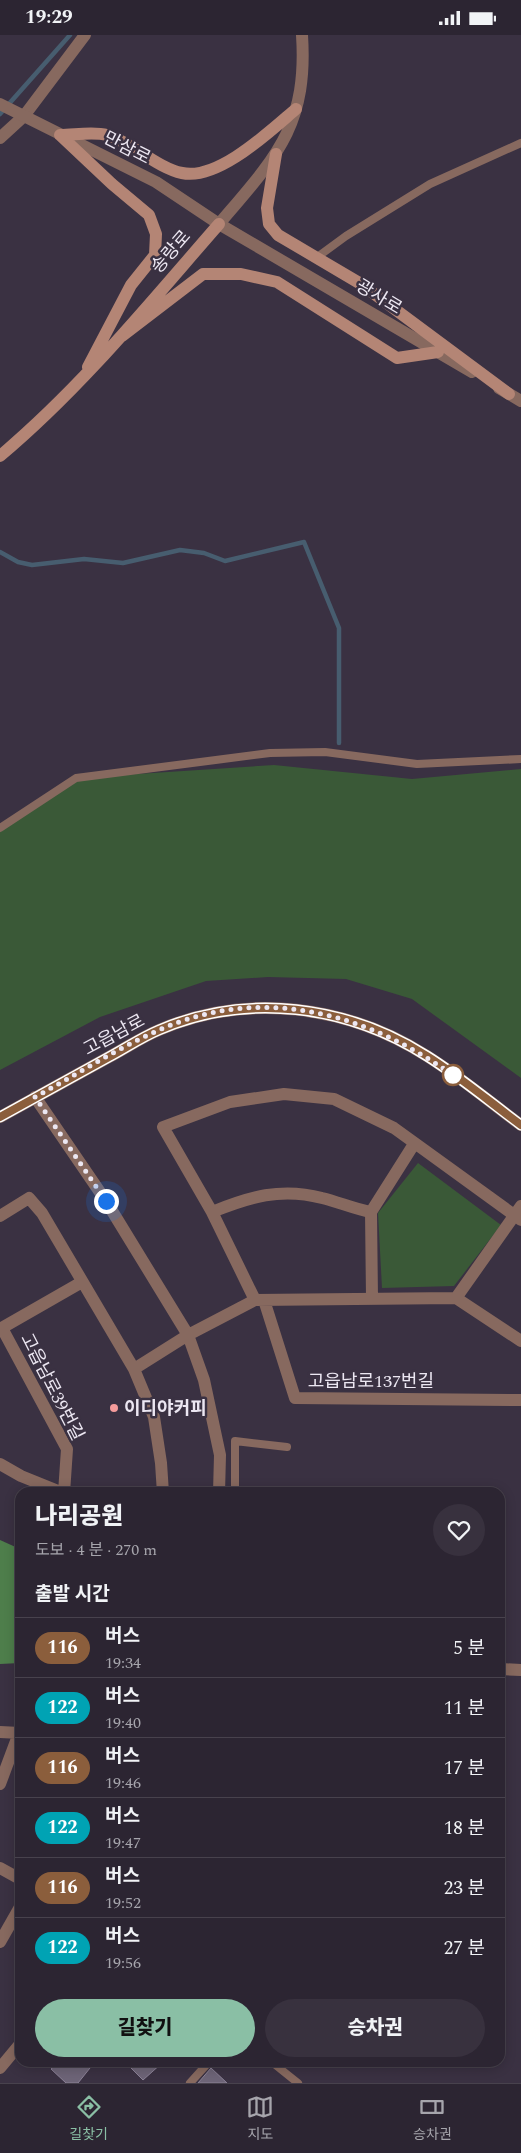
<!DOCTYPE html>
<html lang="ko">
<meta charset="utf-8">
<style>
body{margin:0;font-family:Spectral,"Noto Sans KR",serif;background:#38313e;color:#f1f3f6;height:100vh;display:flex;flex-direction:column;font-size:19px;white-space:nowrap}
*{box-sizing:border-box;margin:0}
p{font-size:16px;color:#a6a5ac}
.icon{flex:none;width:28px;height:28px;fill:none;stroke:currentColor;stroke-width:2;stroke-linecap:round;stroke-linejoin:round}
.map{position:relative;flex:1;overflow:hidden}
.sheet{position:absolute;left:15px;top:1452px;width:490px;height:580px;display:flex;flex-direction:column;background:#2c2532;border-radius:15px;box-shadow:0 2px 12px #0003,0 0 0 1px #48424d}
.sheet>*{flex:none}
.badge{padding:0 10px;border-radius:16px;font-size:18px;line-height:32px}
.you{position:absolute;width:25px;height:25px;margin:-12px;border:4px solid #fff;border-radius:50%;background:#1a73e8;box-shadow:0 0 0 8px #1a73e833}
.map>.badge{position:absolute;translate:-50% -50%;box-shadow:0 0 0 2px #fff}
h2{padding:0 20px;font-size:19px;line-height:45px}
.round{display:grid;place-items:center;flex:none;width:52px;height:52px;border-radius:26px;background:#38313e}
.overview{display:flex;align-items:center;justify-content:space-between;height:85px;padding:0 20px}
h1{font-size:24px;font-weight:800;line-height:38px}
.action{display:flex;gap:10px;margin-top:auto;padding:10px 20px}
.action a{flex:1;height:58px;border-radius:30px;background:#8abfa5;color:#111;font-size:20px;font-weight:800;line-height:58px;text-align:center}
.action a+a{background:#38313e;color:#f1f3f6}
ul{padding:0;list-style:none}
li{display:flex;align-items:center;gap:15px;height:60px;padding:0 20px;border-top:1px solid #48424d}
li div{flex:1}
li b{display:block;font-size:19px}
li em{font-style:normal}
li .badge{min-width:55px;font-weight:700;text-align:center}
.status{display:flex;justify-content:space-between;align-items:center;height:35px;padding:0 25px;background:#2c2532;direction:ltr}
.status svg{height:14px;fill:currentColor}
.menu{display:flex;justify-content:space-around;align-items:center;height:70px;border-top:1px solid #48424d;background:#2c2532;font-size:14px;color:#a6a5ac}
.menu a{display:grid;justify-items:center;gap:2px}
.menu .selected{color:#8abfa5}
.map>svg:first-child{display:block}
</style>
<div class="status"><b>19:29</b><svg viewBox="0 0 49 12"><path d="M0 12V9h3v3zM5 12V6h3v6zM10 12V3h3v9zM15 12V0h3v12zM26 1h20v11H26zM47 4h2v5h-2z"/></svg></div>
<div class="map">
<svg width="521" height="2048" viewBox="0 0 521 2048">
<rect width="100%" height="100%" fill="#3a3142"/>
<path fill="#3a5937" d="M 274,730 L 412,744 L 521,734 L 521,1043 L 412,964 L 346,944 L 268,942 L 206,946 L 100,982 L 0,1035 L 0,793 L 76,743 Z
M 418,1128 L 501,1190 L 454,1251 L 382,1253 L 378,1178 Z"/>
<path fill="#4e7e4b" d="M 0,1505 L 20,1514 L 20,1628 L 0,1629 Z"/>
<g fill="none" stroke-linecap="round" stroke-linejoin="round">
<path stroke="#475d6f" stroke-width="4.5" d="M 0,79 L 70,0
M 0,517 L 18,527 L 32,530 L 84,524 L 123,528 L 180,515 L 204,518 L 225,526 L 304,507 L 339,593 L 339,708"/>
</g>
<path fill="#6d6477" stroke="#8c8297" d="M 58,2028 L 94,2028 L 78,2048 L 66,2048 L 51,2034 Z
M 126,2028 L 162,2028 L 143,2045 Z
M 211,2033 L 227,2048 L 198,2048 Z"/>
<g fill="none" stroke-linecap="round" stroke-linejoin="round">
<path stroke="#87695f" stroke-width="8" d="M 316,223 L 346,201 L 430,149 L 521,108
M 0,793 L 76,743 L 270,718 L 325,717 L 417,729 L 521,724
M 235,1458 L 235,1406 L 287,1412
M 273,2028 L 298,2048
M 190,2048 L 208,2028"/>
<path stroke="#87695f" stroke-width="12" d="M 0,103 L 24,81 L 85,0
M 35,1062 L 106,1166 L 188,1300 L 204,1345 L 220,1420 L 219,1458
M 212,1177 C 249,1162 281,1152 322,1163 C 339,1167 354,1174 371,1177
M 0,1181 L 29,1163 L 42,1178 L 134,1334 L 154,1382 L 161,1428 L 163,1458
M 372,1263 L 371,1177 L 414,1109
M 456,1263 L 521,1171
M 255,1265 L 212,1177 L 163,1092 L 230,1067 L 284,1059 L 334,1064 L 394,1093 L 521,1185
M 264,1265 L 295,1363 L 521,1365
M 2,1293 L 67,1414 L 64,1458
M 0,1294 L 82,1247
M 134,1334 L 188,1300 L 255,1265 L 456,1263 L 521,1306
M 0,1429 L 21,1441 L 63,1458
M 500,1634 L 521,1635
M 0,1697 L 20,1698
M 0,1749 L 19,1698
M 0,1833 L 20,1844
M 0,1907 L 20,1872
M 0,2033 L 20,2009"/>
<path stroke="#87695f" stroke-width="12" d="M 0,69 L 156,147 L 219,189 L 472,337
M 219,189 C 275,123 308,92 302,0
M 499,353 L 521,366
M 0,1082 C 36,1062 73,1042 109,1022 C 126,1013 142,1002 159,995 C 247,957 347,970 427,1021 C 459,1041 490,1067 521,1090"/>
<path stroke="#b48575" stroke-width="12" d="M 60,100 L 112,149 L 149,180 L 156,199 L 155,220 L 131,250 L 88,332
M 60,100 C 74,100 93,96 107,100 C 130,106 157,133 182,138 C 218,146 270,96 296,74
M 276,119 L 267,173 L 269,189 L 278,200 L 361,249 L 509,359
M 122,301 L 203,239 L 241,239 L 277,247 L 397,323 L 438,317
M 0,421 C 82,352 149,269 219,189"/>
</g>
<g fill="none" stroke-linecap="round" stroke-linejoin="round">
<defs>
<path id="line" d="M 0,1082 C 36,1062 73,1042 109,1022 C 126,1013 142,1002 159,995 C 247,957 347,970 427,1021 C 459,1041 490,1067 521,1090"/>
</defs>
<use href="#line" stroke="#fff" stroke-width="11"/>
<use href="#line" stroke="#8b5e3c" stroke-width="8"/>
<path stroke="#ece7f2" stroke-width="5" stroke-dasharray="0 9" d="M 106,1166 L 35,1062 C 76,1040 116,1014 159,995 C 264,948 370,979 458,1044 L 453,1040"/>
</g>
<circle fill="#fff" stroke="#8b5e3c" stroke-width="2.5" cx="453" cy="1040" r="10"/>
<circle fill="#f59b9b" stroke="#3a3142" stroke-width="2" cx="114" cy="1373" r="5"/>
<g text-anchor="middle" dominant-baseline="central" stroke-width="5" stroke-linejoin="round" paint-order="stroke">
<g font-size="18" fill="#ece7f2" stroke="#3a3142">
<text transform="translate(127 113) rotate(27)">만삼로</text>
<text transform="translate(171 217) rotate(-49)">송랑로</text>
<text transform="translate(379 262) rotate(31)">광사로</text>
<text transform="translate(114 1000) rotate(-28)">고읍남로</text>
<text x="371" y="1346">고읍남로137번길</text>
<text transform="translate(52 1352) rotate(63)">고읍남로39번길</text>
</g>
<g font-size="18" font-weight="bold" fill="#ece7f2" stroke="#3a3142" text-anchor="start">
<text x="124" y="1373">이디야커피</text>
</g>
</g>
</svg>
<div class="you" style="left:106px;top:1166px"></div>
<section class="sheet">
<div class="overview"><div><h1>나리공원</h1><p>도보 · 4 분 · 270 m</p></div><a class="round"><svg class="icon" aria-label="heart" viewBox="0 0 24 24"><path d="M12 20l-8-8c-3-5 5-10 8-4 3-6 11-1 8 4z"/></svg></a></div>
<h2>출발 시간</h2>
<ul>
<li><span class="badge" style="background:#8b5e3c;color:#fff">116</span><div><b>버스</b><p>19:34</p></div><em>5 분</em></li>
<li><span class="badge" style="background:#00a3b4;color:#fff">122</span><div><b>버스</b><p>19:40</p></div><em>11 분</em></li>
<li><span class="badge" style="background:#8b5e3c;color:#fff">116</span><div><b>버스</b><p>19:46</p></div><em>17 분</em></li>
<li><span class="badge" style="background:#00a3b4;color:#fff">122</span><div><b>버스</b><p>19:47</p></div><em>18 분</em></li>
<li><span class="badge" style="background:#8b5e3c;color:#fff">116</span><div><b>버스</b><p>19:52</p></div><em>23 분</em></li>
<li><span class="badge" style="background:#00a3b4;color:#fff">122</span><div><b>버스</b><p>19:56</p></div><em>27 분</em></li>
</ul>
<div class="action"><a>길찾기</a><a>승차권</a></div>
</section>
</div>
<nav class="menu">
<a class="selected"><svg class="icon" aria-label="directions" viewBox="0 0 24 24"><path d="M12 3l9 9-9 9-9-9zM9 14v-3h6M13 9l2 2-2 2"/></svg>길찾기</a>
<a><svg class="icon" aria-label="map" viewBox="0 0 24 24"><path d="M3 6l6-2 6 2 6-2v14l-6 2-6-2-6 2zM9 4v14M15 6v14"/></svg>지도</a>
<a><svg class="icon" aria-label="tickets" viewBox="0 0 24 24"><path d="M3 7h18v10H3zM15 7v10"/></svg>승차권</a>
</nav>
